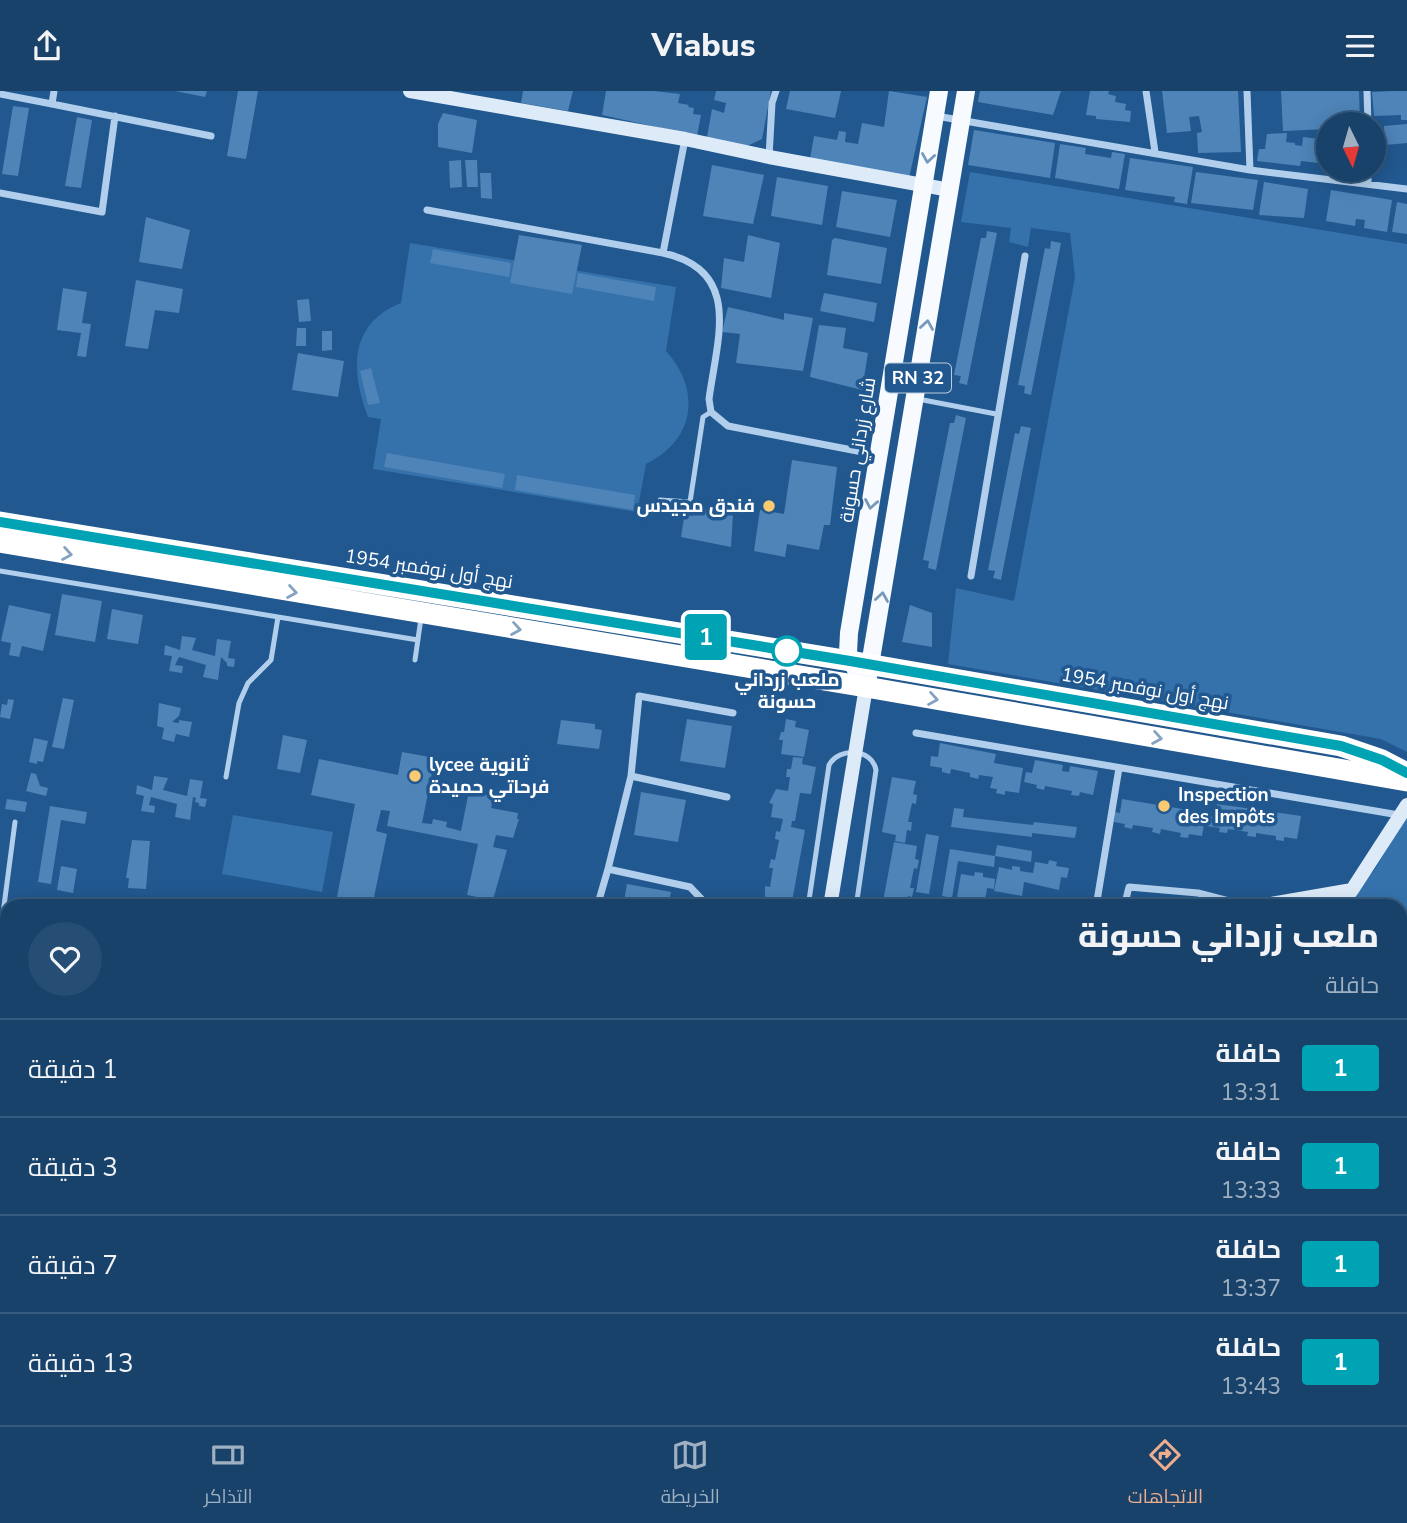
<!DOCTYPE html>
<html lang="ar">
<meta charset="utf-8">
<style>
body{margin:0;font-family:"Nunito Sans",Cairo,sans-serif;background:#264d73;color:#f1f3f6;direction:rtl;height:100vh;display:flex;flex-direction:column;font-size:26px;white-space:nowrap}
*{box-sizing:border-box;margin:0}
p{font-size:23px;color:#9fb0c1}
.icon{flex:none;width:38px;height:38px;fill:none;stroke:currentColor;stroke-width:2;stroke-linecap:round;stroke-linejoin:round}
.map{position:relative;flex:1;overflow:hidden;direction:ltr}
.drawer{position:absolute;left:0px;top:808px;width:1407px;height:527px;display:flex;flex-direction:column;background:#19426b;border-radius:21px 21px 0 0;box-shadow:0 4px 18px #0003,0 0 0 2px #375b7e;direction:rtl}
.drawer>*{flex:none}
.badge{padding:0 14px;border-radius:5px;font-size:24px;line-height:46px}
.needle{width:46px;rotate:175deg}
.fabs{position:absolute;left:1316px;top:21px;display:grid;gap:14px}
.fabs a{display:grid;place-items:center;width:70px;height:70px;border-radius:50%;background:#19426b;box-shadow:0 4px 18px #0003,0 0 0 2px #375b7e;font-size:35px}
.map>.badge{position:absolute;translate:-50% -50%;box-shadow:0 0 0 4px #fff}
.round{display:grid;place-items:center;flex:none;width:74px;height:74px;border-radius:37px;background:#264d73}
.headline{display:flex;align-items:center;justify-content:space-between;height:119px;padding:0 28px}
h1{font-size:33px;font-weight:800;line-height:52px}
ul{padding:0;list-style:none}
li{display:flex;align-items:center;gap:21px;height:98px;padding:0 28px;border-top:2px solid #375b7e}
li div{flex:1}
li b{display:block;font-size:26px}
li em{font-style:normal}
li .badge{min-width:77px;font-weight:700;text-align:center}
header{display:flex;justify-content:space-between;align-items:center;height:91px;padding:0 28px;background:#19426b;font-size:32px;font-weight:800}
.dock{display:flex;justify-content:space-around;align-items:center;height:98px;border-top:2px solid #375b7e;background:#19426b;font-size:19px;color:#9fb0c1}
.dock a{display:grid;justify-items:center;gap:4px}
.dock .active{color:#eead8d}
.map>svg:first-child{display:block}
</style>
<header><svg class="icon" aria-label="menu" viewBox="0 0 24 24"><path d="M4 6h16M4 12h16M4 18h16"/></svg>Viabus<svg class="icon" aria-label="share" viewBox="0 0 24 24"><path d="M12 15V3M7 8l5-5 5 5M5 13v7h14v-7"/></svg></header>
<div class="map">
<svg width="1407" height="1334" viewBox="0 0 1407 1334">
<rect width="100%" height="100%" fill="#21588f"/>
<path fill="#3572ac" d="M 970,81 L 1407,153 L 1407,661 L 1381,648 L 948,573 L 956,497 L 1014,510 L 1075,186 L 1070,142 L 1031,137 L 1028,156 L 1009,151 L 1011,137 L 961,131 Z
M 410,152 L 676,196 L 666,260 C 701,299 696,348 646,373 L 637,421 L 373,378 L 381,328 L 368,326 C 351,281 348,233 401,212 Z
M 233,724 L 333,741 L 322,801 L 222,783 Z
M 1407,724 L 1407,855 L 1400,875 L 1400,816 L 1343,816 L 1375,778 Z
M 0,1266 L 7,1271 L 7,1328 L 107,1328 L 124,1334 L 0,1334 Z"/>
<path fill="#4e84b8" d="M 175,0 L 207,0 L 205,6 Z
M 238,0 L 258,0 L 246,68 L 227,65 Z
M 523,0 L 573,0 L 568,20 L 521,12 Z
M 606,0 L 654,0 L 680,3 L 678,12 L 689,14 L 688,16 L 694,17 L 693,23 L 701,24 L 697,45 L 602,24 Z
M 716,0 L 771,0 L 762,48 L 747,55 L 707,46 L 712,18 L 724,22 L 726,12 L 714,9 Z
M 790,0 L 841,0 L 835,27 L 786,18 Z
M 889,0 L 927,6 L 909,87 L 810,68 L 814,45 L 837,49 L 839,40 L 846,41 L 845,51 L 858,53 L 862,32 L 884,36 Z
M 980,0 L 1061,0 L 1053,24 L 978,11 Z
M 1090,0 L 1109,0 L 1108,3 L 1116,5 L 1115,11 L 1126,13 L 1125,19 L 1131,20 L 1130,31 L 1096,28 L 1096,25 L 1086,24 Z
M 1162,0 L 1238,0 L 1241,61 L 1198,62 L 1197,42 L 1202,41 L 1199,25 L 1189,26 L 1191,40 L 1167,42 Z
M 1281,0 L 1359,0 L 1360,33 L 1328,33 L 1328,38 L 1283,40 Z
M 1392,0 L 1407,0 L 1407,29 L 1401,29 L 1401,24 L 1374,25 L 1372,1 Z
M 13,15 L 29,17 L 18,85 L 2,83 Z
M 443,22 L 477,29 L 472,62 L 438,56 L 438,33 Z
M 77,26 L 92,29 L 81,97 L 65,95 Z
M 1407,33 L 1407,52 L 1385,54 L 1384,35 Z
M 974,39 L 1055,52 L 1050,87 L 968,74 Z
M 1287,42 L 1286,51 L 1295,52 L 1295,54 L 1302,55 L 1303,46 L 1328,49 L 1328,73 L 1301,70 L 1300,75 L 1257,70 L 1259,58 L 1265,58 L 1267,43 Z
M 1060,53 L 1086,57 L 1085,63 L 1111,67 L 1112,61 L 1125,63 L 1119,98 L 1055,87 Z
M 1130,67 L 1193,76 L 1187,113 L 1174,111 L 1175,106 L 1125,99 Z
M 461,69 L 462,96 L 450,97 L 449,70 Z
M 465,69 L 477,69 L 478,96 L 467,96 Z
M 712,74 L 764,84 L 753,133 L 703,125 Z
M 1196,81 L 1258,89 L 1253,119 L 1191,112 Z
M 480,82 L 491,82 L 492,108 L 481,107 Z
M 777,86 L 828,95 L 822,134 L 771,125 Z
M 1264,91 L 1308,98 L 1304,127 L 1259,124 Z
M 1331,99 L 1392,109 L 1387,141 L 1364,137 L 1365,129 L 1356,128 L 1355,135 L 1326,130 Z
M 842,100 L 897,109 L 890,146 L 836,136 Z
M 1397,111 L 1407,113 L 1407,143 L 1392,141 Z
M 146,126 L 190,139 L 182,178 L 139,171 Z
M 987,140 L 997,142 L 967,294 L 959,292 L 961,285 L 954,284 L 981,147 L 986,147 Z
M 519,144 L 582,154 L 572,203 L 510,192 Z
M 748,144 L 780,152 L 771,207 L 721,197 L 724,167 L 744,171 Z
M 835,147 L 887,157 L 881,193 L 827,184 L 832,149 Z
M 1051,150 L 1061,152 L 1031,304 L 1024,302 L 1025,295 L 1018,294 L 1045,157 L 1050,158 Z
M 433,158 L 511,172 L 509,186 L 430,172 Z
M 578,182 L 656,196 L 654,210 L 576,196 Z
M 136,189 L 183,198 L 179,222 L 155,219 L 148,258 L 125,255 Z
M 63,197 L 87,201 L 82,232 L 91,233 L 86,266 L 77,265 L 81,242 L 57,239 Z
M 824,202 L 877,212 L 874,231 L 820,220 Z
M 309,208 L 311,230 L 299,231 L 297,209 Z
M 728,216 L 784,229 L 784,222 L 813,227 L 803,280 L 736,272 L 740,243 L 722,241 Z
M 819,234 L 846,237 L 843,257 L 868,262 L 862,299 L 810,286 Z
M 297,237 L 306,237 L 306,255 L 296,255 Z
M 322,240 L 332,240 L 332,259 L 322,260 Z
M 298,262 L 344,270 L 338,306 L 292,299 Z
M 371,277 L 380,312 L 368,314 L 360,280 Z
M 956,324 L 966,327 L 936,479 L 928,477 L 929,470 L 923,469 L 950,332 L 954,332 Z
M 1021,335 L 1031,337 L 1001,489 L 993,487 L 995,480 L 988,479 L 1015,342 L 1019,343 Z
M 387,362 L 505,383 L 502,397 L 384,376 Z
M 792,369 L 837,376 L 830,434 L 824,434 L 819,459 L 787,453 L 785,466 L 754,460 L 760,419 L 784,423 Z
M 517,384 L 635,404 L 633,419 L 515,399 Z
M 686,414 L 733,424 L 731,456 L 681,446 Z
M 62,503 L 102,510 L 95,551 L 55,544 Z
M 9,514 L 51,523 L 43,560 L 22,555 L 19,566 L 9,564 L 11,552 L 1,550 Z
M 910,514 L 932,522 L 932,556 L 902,551 Z
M 112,518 L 143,524 L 138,553 L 107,548 Z
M 182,545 L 196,547 L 192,559 L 215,565 L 217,548 L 231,550 L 228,567 L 235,568 L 234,576 L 227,575 L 227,572 L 221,566 L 218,589 L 203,586 L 206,574 L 179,566 L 175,574 L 183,575 L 182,582 L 169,580 L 172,565 L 164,564 L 165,554 L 180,559 Z
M 63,607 L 74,609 L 64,658 L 52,656 Z
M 8,608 L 14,609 L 10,628 L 0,626 L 2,613 L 7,614 Z
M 159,612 L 181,617 L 179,625 L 172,631 L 179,632 L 179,629 L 192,631 L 189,646 L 176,643 L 174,651 L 162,648 L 164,637 L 157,635 Z
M 687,628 L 732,635 L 725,677 L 680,670 Z
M 786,628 L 796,630 L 795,636 L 809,639 L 804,666 L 781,663 L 783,649 L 779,649 L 781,641 L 784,641 Z
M 561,629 L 595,633 L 595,638 L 602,639 L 599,658 L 557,653 Z
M 283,644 L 307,649 L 300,682 L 277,678 Z
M 34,647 L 48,650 L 43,671 L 37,670 L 37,673 L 29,671 Z
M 940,652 L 996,663 L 994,672 L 1023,677 L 1019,702 L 1005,700 L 1005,704 L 996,702 L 997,698 L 990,697 L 993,686 L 979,684 L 978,688 L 970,686 L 970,682 L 951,678 L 950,683 L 942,681 L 942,677 L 930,675 L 931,665 L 938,666 Z
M 402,661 L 435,667 L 422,732 L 432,733 L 433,728 L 447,731 L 446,736 L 461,740 L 469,700 L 494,705 L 491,717 L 518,722 L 517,728 L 519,728 L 513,747 L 496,744 L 493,756 L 507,759 L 493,809 L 467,804 L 478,753 L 387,735 L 390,720 L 381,719 L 376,740 L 387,743 L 372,816 L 336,811 L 355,713 L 311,704 L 319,668 L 398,684 Z
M 793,666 L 803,667 L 802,673 L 816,676 L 811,703 L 800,702 L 795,730 L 792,730 L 791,736 L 805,739 L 791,816 L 765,816 L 765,795 L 770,796 L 773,777 L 769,777 L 771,768 L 775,769 L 779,749 L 775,748 L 776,740 L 780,741 L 783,728 L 771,726 L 773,713 L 769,712 L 776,698 L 788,700 L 790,686 L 786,686 L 787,678 L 791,678 Z
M 1035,669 L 1063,674 L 1062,680 L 1069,681 L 1070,675 L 1098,680 L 1093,704 L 1080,701 L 1079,705 L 1071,704 L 1072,700 L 1045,695 L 1044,699 L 1036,697 L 1037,694 L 1024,691 L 1026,681 L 1032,682 Z
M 31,682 L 36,683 L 40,695 L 48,697 L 46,705 L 26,700 Z
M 154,685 L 168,687 L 163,699 L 187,705 L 190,688 L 203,690 L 200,707 L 207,708 L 205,716 L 199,715 L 199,712 L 195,711 L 196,707 L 193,706 L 190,729 L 175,726 L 177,713 L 151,706 L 149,714 L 155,715 L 154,722 L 141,720 L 144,705 L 136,703 L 137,694 L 152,699 Z
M 892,686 L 916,690 L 913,703 L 917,704 L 916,713 L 912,712 L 908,731 L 912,731 L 911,740 L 907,739 L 905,752 L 895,750 L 896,744 L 882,741 Z
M 641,701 L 686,709 L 678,751 L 634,744 Z
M 7,708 L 27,711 L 25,721 L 5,718 Z
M 1122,708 L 1206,722 L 1202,745 L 1189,743 L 1188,747 L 1180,746 L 1181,742 L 1161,738 L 1160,743 L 1152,741 L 1153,737 L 1133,734 L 1132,738 L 1124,736 L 1125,733 L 1114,731 L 1115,721 L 1120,722 Z
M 1217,713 L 1301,725 L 1297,748 L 1284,746 L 1284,750 L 1276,749 L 1276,745 L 1256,742 L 1256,746 L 1247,745 L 1248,741 L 1228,738 L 1227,742 L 1219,741 L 1220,737 L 1207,735 L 1208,725 L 1215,726 Z
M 50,715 L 87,721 L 85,733 L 61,729 L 51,793 L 38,791 Z
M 954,717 L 964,718 L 963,726 L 1033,734 L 1034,731 L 1077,736 L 1075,747 L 1032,742 L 1032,746 L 951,736 Z
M 926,743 L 939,745 L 929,803 L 916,801 Z
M 132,749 L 150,750 L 146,798 L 128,797 L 129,787 L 126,787 Z
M 894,751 L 917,755 L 915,768 L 919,769 L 917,778 L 914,777 L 910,797 L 914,797 L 912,806 L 908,805 L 906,816 L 882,816 Z
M 997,754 L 1032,760 L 1031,771 L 995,765 Z
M 950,758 L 995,765 L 994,776 L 958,770 L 952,807 L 942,805 Z
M 1049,769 L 1057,771 L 1056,775 L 1069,777 L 1067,787 L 1061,786 L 1059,799 L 1024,791 L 1022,805 L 994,800 L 999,776 L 1012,779 L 1012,775 L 1020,776 L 1020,780 L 1033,782 L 1035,771 L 1048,773 Z
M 61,775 L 77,778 L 73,802 L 57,799 Z
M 975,781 L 983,782 L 983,786 L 995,788 L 994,798 L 987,797 L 985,811 L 957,806 L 961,783 L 974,785 Z
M 627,793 L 671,801 L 668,816 L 623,816 Z
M 0,863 L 7,869 L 7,899 L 0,893 Z
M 1400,978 L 1407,979 L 1402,1026 L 1400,1026 Z
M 0,992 L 7,1001 L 7,1029 L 0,1022 Z
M 7,1170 L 7,1214 L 0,1209 L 0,1181 Z
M 1400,1289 L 1407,1291 L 1404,1312 L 1400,1311 Z
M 417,1328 L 467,1328 L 466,1334 L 421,1334 Z
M 1074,1328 L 1099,1328 L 1098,1334 L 1073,1334 Z
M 1139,1328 L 1197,1328 L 1195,1334 L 1151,1334 Z
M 1216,1328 L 1246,1331 L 1247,1328 L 1272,1328 L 1271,1334 L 1215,1334 Z
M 1344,1328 L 1378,1328 L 1375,1334 L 1345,1334 L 1342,1333 Z"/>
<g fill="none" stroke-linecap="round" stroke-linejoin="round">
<path stroke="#b1cfec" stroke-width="5" d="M 918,308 L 996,323
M 660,409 L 690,411 L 703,326 L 711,321
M 0,480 L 418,549
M 415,569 L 421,527
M 226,686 L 239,612 L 248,592 L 271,569 L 278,526
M 808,816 L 829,674 C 839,656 872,657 876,679 L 856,816
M 2,830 L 15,731
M 1110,1334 L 1111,1328"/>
<path stroke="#b1cfec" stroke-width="7" d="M 54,0 L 52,13 L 211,45
M 1146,0 L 1155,61
M 1247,0 L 1250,79
M 1367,0 L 1368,33
M 0,3 L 52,13
M 936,25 L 1250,79 L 1407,98
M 769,66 L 772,12 L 776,0
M 1368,79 L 1368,93
M 0,102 L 102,121 L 115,25
M 427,119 L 663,162 C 743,179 717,248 709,308 L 711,321 L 728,335 L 878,364
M 663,162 L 685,48
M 971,485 L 1025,165
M 916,642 L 1399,724
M 631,685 L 727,706
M 597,816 L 608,778
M 709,816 L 690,796 L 608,778 L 631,685 L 639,605 L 733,622
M 1096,816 L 1119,677
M 1124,816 L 1129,796 L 1198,802 L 1252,816
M 1400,918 L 1407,905
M 1400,1258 L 1407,1227
M 1400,1265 L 1407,1269
M 636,1328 L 662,1334
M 1326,1334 L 1327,1328"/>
<path stroke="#ddebf9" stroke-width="14" d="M 410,0 L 685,48 L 769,66 L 950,99
M 830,816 L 866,596
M 1253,816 L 1352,799
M 1338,816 L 1352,799 L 1407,714
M 0,832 L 7,838
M 0,1166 L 7,1157
M 0,1241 L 7,1247
M 182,1328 L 205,1334
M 814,1328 L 815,1334
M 1017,1334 L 1018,1328"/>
<path stroke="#f7faff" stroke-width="18" d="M 856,579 L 848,562 L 849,542 L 939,0
M 868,586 L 966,0"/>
<path stroke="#fff" stroke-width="21" d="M 0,431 L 850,570 L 1341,655 L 1382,669 L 1407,682
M 0,451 L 866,596 L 1407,690"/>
</g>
<defs><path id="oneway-chevron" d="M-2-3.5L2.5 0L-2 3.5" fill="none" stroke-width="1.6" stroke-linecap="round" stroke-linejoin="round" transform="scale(1.75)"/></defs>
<g stroke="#7799bc">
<use href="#oneway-chevron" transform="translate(928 67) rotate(99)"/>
<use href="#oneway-chevron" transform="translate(927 234) rotate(-81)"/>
<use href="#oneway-chevron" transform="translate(871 413) rotate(100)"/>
<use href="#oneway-chevron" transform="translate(882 506) rotate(-81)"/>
</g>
<g stroke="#85a3c1">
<use href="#oneway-chevron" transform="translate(67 463) rotate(10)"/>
<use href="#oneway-chevron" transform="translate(292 501) rotate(9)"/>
<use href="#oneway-chevron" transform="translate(516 538) rotate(9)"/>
<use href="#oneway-chevron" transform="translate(933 608) rotate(10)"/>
<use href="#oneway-chevron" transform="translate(1157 647) rotate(10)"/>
</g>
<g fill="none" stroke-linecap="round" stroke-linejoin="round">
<defs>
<path id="line" d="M 0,431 L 850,570 L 1341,655 L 1382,669 L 1407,682"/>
</defs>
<use href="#line" stroke="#fff" stroke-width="16"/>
<use href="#line" stroke="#00a3b4" stroke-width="10"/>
</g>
<g fill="#f9ca72" stroke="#21588f" stroke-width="2.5">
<circle cx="769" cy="415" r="7"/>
<circle cx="415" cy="685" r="7"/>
<circle cx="1164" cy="715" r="7"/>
</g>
<circle fill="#fff" stroke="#00a3b4" stroke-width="3.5" cx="787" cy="560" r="14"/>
<g text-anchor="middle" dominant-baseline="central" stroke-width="7" stroke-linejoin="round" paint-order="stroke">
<rect fill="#21588f" stroke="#bccddd" stroke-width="2" x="885" y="272.5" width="66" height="29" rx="5"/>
<g font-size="18" font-weight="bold" fill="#fff">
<text x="918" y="287">RN 32</text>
</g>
<g font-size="19" fill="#fff" stroke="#21588f">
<text transform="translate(858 359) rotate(-81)">شارع زرداني حسونة</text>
<text transform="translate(429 478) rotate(9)">نهج أول نوفمبر 1954</text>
<text transform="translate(1145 598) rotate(10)">نهج أول نوفمبر 1954</text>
</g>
<g font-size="19" font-weight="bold" fill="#fff" stroke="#21588f" text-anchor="start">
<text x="755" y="415" text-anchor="end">فندق مجيدس</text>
<text x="429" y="674">lycee ثانوية<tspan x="429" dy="22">فرحاتي حميدة</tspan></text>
<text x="1178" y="704">Inspection<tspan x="1178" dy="22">des Impôts</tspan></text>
</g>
<g font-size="19" font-weight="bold" fill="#fff" stroke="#21588f">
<text x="787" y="589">ملعب زرداني<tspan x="787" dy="22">حسونة</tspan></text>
</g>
</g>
</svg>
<div class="fabs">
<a><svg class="needle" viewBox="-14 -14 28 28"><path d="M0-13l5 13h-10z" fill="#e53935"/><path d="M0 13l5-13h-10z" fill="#9fb0c1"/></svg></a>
</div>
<b class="badge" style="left:706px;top:546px;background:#00a3b4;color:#fff">1</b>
<section class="drawer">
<div class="headline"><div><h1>ملعب زرداني حسونة</h1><p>حافلة</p></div><a class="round"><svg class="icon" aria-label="heart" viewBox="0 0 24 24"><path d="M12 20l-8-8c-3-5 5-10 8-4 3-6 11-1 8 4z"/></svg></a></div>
<ul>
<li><span class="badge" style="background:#00a3b4;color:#fff">1</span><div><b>حافلة</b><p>13:31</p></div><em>1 دقيقة</em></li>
<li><span class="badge" style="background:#00a3b4;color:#fff">1</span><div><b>حافلة</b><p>13:33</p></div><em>3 دقيقة</em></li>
<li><span class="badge" style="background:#00a3b4;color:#fff">1</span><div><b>حافلة</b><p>13:37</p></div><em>7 دقيقة</em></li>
<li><span class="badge" style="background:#00a3b4;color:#fff">1</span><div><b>حافلة</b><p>13:43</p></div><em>13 دقيقة</em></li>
</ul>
</section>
</div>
<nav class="dock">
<a class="active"><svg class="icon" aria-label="directions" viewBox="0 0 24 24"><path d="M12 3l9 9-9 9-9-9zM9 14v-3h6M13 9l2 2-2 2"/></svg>الاتجاهات</a>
<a><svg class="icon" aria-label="map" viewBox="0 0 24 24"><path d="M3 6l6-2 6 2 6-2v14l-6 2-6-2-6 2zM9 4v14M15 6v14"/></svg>الخريطة</a>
<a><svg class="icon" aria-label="tickets" viewBox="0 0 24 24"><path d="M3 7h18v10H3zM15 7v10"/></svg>التذاكر</a>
</nav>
